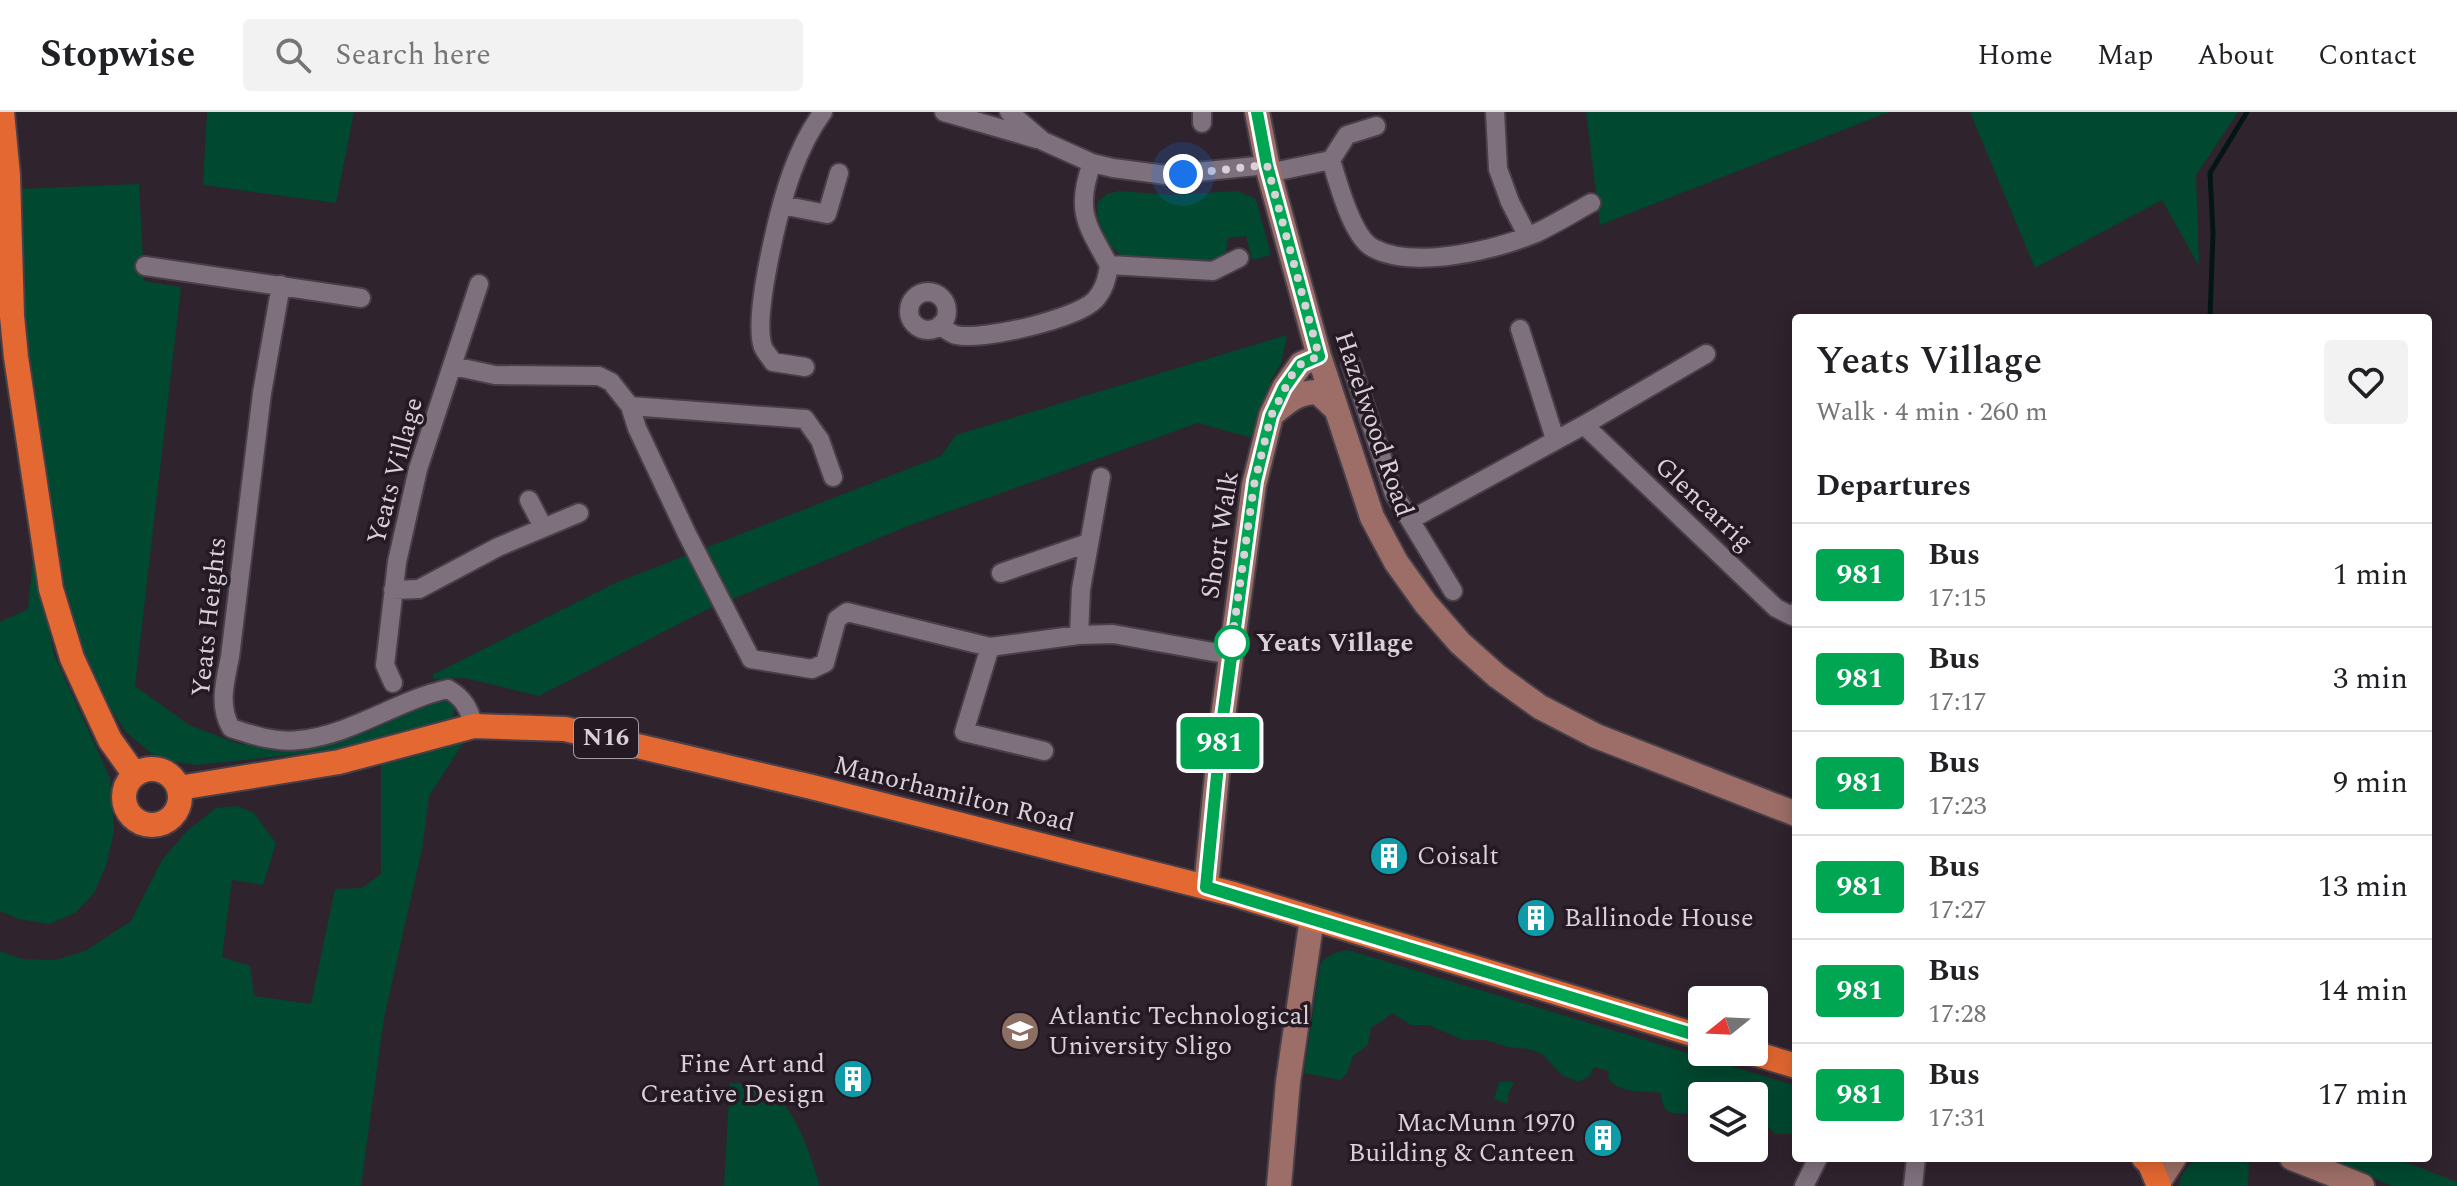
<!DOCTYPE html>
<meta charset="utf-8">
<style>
body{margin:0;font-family:Spectral,serif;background:#f2f2f2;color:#202124;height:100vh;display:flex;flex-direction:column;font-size:30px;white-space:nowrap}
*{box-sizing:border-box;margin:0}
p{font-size:26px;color:#757577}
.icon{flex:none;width:44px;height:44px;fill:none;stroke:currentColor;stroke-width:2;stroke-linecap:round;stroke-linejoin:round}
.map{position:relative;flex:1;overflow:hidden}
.details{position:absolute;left:1792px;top:202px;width:640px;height:848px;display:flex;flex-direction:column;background:#fff;border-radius:8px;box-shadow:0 4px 20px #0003}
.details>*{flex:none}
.badge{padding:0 16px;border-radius:6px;font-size:28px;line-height:52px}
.needle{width:52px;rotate:252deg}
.tools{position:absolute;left:1688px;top:874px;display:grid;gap:16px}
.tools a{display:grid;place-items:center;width:80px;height:80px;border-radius:8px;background:#fff;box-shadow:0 4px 20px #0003;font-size:40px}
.you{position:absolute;width:40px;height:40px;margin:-20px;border:6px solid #fff;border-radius:50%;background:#1a73e8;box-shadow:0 0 0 12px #1a73e833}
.map>.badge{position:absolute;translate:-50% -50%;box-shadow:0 0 0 4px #fff}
h2{padding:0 24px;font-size:30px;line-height:72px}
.round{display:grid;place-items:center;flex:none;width:84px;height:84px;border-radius:8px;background:#f2f2f2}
.overview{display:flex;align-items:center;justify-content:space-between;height:136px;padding:0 24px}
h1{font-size:38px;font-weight:600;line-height:60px}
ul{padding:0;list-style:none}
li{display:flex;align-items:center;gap:24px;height:104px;padding:0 24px;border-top:2px solid #e0e0e0}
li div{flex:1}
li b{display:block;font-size:30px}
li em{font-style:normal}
li .badge{min-width:88px;font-weight:700;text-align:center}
header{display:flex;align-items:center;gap:48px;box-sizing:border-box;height:112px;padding:0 40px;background:#fff;border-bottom:2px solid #e0e0e0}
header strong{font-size:38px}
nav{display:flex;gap:44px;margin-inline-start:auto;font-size:28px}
.search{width:560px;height:72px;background:#f2f2f2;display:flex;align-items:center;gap:20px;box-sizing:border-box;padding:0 28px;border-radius:8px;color:#757577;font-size:30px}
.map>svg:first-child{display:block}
</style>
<header>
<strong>Stopwise</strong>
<div class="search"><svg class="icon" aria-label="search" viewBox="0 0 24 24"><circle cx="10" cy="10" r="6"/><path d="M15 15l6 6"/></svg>Search here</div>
<nav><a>Home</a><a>Map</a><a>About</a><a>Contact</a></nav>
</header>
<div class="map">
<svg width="2457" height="1074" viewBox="0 0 2457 1074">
<rect width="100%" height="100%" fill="#2f232e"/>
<path fill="#004830" d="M 207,0 L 354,0 L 336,91 L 203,73 Z
M 1586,0 L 1889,0 L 1600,113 Z
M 1970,0 L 2238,0 L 2196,63 L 2199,154 L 2162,88 L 2035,156 Z
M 139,72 L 144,169 L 181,175 L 135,574 L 189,613 L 236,631 L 288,639 L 310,636 L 372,618 L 427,591 L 451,588 L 455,597 L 451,609 L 336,638 L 197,653 L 158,647 L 126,620 L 100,581 L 70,504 L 32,280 L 24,203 L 18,77 Z
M 1119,79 L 1172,83 L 1237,79 L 1256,87 L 1271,143 L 1252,148 L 1246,124 L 1228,126 L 1225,146 L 1212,152 L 1124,146 L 1106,130 L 1097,103 L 1098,90 L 1107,82 Z
M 1287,223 L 1281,252 L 1271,268 L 1252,326 L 1198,311 L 908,414 L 704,499 L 539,584 L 465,566 L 434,567 L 432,563 L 613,472 L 941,344 L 956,323 Z
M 34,436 L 54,543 L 110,666 L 114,719 L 106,754 L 94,781 L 75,801 L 49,812 L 18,807 L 0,799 L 0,510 L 28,497 Z
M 465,628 L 429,684 L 422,737 L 384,906 L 361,1074 L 0,1074 L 0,839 L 22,847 L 55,848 L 85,839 L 131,809 L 162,748 L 187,719 L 216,696 L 237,694 L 254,701 L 276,731 L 263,773 L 232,768 L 222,845 L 250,854 L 254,884 L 311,892 L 335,777 L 362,776 L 381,762 L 381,647 Z
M 1348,838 L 1790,972 L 1796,975 L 1796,1022 L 1774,1022 L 1770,1016 L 1754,1013 L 1754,984 L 1702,984 L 1702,1002 C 1683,998 1662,1011 1661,981 C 1642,978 1621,983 1608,966 L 1609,959 L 1594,955 L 1589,965 L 1578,970 L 1562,963 L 1542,942 L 1529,937 L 1507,935 L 1487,928 L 1463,928 L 1429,913 L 1411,913 L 1392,901 L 1381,910 L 1371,915 L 1368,933 L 1353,944 L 1347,961 L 1341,968 L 1304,961 L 1320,853 C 1328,842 1335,840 1348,838 Z
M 1499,970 L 1514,970 L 1508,983 L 1508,992 L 1494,987 Z
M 730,971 C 738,972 748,971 755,973 C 793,981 810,1042 820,1074 L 724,1074 Z
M 2200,1046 L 2225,1046 L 2249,1051 L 2248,1074 L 2179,1074 C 2180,1061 2189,1052 2200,1046 Z
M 2329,1046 L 2395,1046 L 2457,1070 L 2457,1074 L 2391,1074 Z"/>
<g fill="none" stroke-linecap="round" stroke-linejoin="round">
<path stroke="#041516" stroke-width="5" d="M 2210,206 L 2213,121 L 2210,61 L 2247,0"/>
<defs>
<path id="street" d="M 944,0 L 1037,27
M 1009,0 L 1043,29 L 1092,51 L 1113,56 L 1166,63 L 1267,53
M 1495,0 L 1498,57 L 1510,90 L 1527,123
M 1202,11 L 1202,0
M 1331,48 L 1347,23 L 1376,14
M 1092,51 C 1075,98 1086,112 1109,153 L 1213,159 L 1239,146
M 1269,61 L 1331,48 C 1338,70 1352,125 1373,136 C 1414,158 1495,138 1536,121 C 1555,112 1573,101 1591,91
M 782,93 L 827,102 L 839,61
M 145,154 L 361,186
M 281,173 L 262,281 L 230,545 C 225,569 218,594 231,616 C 252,623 276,631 299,628 C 352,623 397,588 448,577 C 464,586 469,597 474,614
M909 199a19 19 0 1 1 38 0a19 19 0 1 1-38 0Z
M 940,213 C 945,217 951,222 956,223 C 983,229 1076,207 1095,188 C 1104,178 1107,167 1109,153
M 1520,217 L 1555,327
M 1351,252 L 1394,382 L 1410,408
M 453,254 L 495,263 L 599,264 L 611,270 L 630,294 L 637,316 L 687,422 L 751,547 L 812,557 L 825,551 L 837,507 L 847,500 L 990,535 L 1079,523 L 1113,522 L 1230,543
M 805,255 L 773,250 C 770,245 765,240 763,235 C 752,204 780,93 792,60 C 800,38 809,19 823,0
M 630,294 L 805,307 L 820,328 L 833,365
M 1584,313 L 1706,242
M 529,388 L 543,415
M 1001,461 L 1088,431
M 393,478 L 419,477 L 498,435 L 579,401
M 1453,479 L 1410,408 L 1584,313 L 1776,496 L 1792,504 L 1796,500
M 1079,523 L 1081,477 L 1101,365
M 990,535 L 964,620 L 1044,639
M 393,571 L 385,553 L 397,450 L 418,357 L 479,172
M 1804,1074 L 1818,1046
M 1913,1074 L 1916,1046"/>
<path id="secondary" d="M 1257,0 L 1269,61 L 1319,244 L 1372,405 L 1396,450 L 1426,492 L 1460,531 L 1497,564 L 1540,595 L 1596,624 L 1796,702
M 1275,300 C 1289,288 1299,280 1318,280 L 1336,297
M 1206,775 L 1222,612 L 1254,373 L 1271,304 L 1284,276 L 1301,252 L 1319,244
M 2292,1046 L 2362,1074
M 2158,1071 L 2174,1046
M 1279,1074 L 1288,970 L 1312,806"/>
<path id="highway" d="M 2,0 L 8,63 L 12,204 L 16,245 L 51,477 L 72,546 L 89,583 L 110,628 L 135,663
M124 685a28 28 0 1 1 56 0a28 28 0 1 1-56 0Z
M 179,676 L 339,650 L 474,614 L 565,617 L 812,675 L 1233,782 L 1702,925
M 1750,940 L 1796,954
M 2144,1046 L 2150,1052 L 2159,1074"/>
</defs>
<use href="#street" stroke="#493f48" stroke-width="22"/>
<use href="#secondary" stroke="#493f48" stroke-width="28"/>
<use href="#highway" stroke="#493f48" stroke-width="28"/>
<use href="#street" stroke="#7f707e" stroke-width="18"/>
<use href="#secondary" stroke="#9d6e67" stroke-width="24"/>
<use href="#highway" stroke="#e36831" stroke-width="24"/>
</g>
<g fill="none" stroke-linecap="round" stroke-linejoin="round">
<defs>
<path id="line" d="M 1257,0 L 1267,53 L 1319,244 L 1301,252 L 1284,276 L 1271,304 L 1255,369 L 1222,612 L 1206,775 L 1702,925"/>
</defs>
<use href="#line" stroke="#fff" stroke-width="18"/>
<use href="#line" stroke="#00a651" stroke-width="12"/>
<path stroke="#d9d1d8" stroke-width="8" stroke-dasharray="0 14.4" d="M 1183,62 L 1267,53 L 1319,244 L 1301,252 L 1294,259 L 1271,304 L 1254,373 L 1230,543 L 1232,531"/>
</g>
<defs>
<symbol id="building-disc" viewBox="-11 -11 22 22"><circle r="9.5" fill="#0f9aa8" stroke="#251924"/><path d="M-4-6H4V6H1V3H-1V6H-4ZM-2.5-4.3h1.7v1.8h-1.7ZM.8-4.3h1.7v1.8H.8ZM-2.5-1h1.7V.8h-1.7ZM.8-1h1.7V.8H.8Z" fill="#fff"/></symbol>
<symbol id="university-disc" viewBox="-11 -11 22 22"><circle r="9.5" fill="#8d6e63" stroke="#251924"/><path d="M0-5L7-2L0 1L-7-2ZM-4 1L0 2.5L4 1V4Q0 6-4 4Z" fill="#fff"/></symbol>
</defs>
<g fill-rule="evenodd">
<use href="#building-disc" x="1367" y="722" width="44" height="44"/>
<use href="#building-disc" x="1514" y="784" width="44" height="44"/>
<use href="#university-disc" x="998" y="897" width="44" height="44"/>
<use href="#building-disc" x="831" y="945" width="44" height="44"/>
<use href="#building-disc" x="1581" y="1004" width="44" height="44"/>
</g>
<circle fill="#fff" stroke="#00a651" stroke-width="4" cx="1232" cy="531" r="16"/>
<g text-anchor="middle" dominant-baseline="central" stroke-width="7" stroke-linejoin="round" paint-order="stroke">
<rect fill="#251924" stroke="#a39aa2" stroke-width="2" x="574" y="606" width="64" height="40" rx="6"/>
<g font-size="24" font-weight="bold" fill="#d9d1d8">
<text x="606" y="626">N16</text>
</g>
<g font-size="26" fill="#d9d1d8" stroke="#251924">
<text transform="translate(1374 312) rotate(71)">Hazelwood Road</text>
<text transform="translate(395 359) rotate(-75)">Yeats Village</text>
<text transform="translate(1704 392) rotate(43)">Glencarrig</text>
<text transform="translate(1220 423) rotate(-81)">Short Walk</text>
<text transform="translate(209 505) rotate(-84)">Yeats Heights</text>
<text transform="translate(954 682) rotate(14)">Manorhamilton Road</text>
</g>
<g font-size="26" font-weight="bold" fill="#d9d1d8" stroke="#251924" text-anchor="start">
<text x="1256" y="531">Yeats Village</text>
</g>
<g font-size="26" fill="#d9d1d8" stroke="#251924" text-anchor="start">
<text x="1417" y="744">Coisalt</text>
<text x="1564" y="806">Ballinode House</text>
<text x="1048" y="904">Atlantic Technological<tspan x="1048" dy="30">University Sligo</tspan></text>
<text x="825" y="952" text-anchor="end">Fine Art and<tspan x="825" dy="30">Creative Design</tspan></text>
<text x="1575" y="1011" text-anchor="end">MacMunn 1970<tspan x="1575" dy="30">Building &amp; Canteen</tspan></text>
</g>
</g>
</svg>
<div class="tools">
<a><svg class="needle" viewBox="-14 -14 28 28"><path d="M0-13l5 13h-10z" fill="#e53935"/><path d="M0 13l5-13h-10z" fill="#757577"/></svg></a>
<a><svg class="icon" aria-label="layers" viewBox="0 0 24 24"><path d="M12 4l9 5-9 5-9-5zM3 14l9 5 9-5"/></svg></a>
</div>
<div class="you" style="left:1183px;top:62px"></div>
<b class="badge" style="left:1220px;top:631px;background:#00a651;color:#fff">981</b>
<section class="details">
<div class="overview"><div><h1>Yeats Village</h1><p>Walk · 4 min · 260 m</p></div><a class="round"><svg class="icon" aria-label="heart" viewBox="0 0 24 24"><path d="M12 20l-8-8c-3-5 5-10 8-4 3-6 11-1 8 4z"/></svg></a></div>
<h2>Departures</h2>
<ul>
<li><span class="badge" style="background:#00a651;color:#fff">981</span><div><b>Bus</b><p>17:15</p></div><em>1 min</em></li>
<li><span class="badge" style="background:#00a651;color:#fff">981</span><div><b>Bus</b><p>17:17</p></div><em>3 min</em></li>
<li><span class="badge" style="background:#00a651;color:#fff">981</span><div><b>Bus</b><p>17:23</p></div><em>9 min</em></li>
<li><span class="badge" style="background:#00a651;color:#fff">981</span><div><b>Bus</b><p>17:27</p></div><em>13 min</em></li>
<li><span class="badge" style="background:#00a651;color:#fff">981</span><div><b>Bus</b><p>17:28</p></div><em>14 min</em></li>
<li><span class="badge" style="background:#00a651;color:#fff">981</span><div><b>Bus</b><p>17:31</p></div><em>17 min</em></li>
</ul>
</section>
</div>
